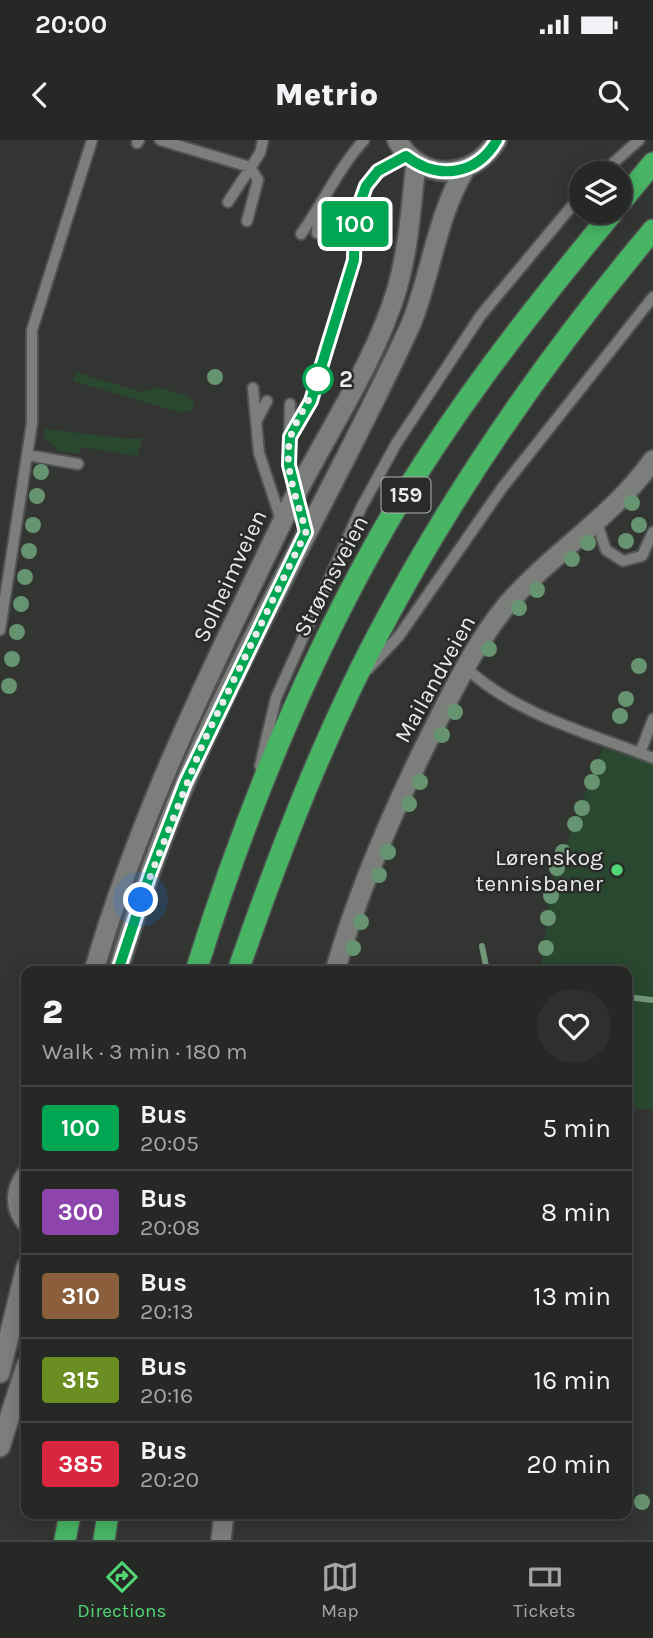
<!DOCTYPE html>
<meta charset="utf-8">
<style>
body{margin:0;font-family:Karla,sans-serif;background:#2e302e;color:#f1f3f6;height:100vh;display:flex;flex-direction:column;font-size:26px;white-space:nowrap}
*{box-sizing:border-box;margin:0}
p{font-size:23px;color:#a4a6a7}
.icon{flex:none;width:38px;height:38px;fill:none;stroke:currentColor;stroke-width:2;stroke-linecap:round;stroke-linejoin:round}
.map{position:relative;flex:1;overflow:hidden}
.side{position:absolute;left:21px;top:826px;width:611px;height:553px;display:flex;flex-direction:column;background:#262826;border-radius:14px;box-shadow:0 4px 18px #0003,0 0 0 2px #424443}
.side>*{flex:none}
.badge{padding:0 14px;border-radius:5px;font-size:24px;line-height:46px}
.controls{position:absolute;left:569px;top:21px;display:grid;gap:14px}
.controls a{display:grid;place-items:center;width:63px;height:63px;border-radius:50%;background:#262826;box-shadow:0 4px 18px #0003,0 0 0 2px #424443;font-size:35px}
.you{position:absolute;width:35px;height:35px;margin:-18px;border:5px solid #fff;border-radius:50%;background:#1a73e8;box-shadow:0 0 0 10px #1a73e833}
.map>.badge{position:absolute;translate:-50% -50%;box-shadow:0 0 0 4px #fff}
.round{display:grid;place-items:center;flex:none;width:74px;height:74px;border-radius:37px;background:#2e302e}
.summary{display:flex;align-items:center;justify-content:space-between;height:119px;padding:0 21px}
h1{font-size:33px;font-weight:800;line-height:52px}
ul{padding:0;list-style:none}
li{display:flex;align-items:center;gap:21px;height:84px;padding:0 21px;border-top:2px solid #424443}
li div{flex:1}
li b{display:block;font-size:26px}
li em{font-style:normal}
li .badge{min-width:77px;font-weight:700;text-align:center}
.status{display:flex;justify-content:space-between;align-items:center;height:49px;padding:0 35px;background:#262826;direction:ltr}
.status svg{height:19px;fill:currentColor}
header{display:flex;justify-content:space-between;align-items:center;height:91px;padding:0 21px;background:#262826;font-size:32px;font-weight:800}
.dock{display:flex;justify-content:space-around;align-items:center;height:98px;border-top:2px solid #424443;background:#262826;font-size:19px;color:#a4a6a7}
.dock a{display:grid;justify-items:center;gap:4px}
.dock .current{color:#50d675}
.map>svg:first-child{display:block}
</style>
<div class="status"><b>20:00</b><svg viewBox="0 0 49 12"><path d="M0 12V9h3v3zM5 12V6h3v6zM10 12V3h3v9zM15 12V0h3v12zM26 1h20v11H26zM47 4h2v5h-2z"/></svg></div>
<header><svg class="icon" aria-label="back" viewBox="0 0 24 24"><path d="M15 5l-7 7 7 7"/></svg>Metrio<svg class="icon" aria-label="search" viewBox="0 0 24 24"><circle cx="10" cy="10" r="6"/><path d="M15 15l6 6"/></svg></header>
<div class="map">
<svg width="653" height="1400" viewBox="0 0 653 1400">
<rect width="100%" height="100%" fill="#333533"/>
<path fill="#29482f" d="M 76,232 L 141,252 L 157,247 L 188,256 L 194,262 L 193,269 L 182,273 L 73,241 Z
M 45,289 L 130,299 L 143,298 L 137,316 L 81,307 L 79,314 L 59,311 L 43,296 Z
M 603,607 L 653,623 L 653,857 L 627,858 L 626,831 L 541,831 L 551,744 Z
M 653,859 L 653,970 L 627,968 L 627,860 Z"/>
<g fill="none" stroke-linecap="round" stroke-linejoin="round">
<path stroke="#729879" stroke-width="6" d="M 482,806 L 487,831
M 626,857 L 653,860"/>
<defs>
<path id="service" d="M 160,0 L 250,27 L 258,40 L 247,81
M 137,3 L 139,0
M 602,33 L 639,0
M 228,62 L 260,13 L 263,0
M 317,93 L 319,71
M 301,94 C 323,63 338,29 364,0
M 339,103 L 372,37 L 406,16
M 352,125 L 355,80
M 253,248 L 259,313 L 282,383
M 290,264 L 289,325 L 306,392
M 256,282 L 267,261
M 292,294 L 314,252
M 27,315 L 78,324
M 597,383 L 606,410 L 623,421 L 642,416 L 653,392
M 0,490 L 32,283 L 32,190 L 92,0
M 465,527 C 516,575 589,593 653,618
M 368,529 L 399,496 L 502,348 L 653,157
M 640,613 L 653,579
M 260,626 L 276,558 L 361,368 L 396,304 L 481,175 L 581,55"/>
<path id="minor" d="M 335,831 C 359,747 394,668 433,590 C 455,547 475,504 506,466 C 551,413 612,378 653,320
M 221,1400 L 224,1374"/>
<path id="secondary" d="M 397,0 C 420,42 473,41 497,0
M 94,831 C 140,671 215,522 287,372 C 323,298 373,228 397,149 C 409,107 411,66 416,23
M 118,831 C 137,767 159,703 186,641 C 253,485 340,339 411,184 C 431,134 437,76 464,31
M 26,1035 C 15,1050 14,1067 26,1082
M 0,1233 L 26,1127
M 0,1307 L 26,1226"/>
<path id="motorway" d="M 620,63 L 653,23
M 196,831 C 242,684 298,543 373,408 C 439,288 526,177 613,72
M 238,831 C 280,710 327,587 389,474 C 463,337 553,209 653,90
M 65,1400 L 70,1374
M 104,1400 L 108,1374"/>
</defs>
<use href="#service" stroke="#505251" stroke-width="14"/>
<use href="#minor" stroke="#505251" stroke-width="23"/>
<use href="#secondary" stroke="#505251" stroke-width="23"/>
<use href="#motorway" stroke="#505251" stroke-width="24"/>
<use href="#service" stroke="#7c7e7c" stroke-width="10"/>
<use href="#minor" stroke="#7c7e7c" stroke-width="19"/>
<use href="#secondary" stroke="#7c7e7c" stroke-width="19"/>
<use href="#motorway" stroke="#47b564" stroke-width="21"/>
</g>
<g fill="#679470">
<circle cx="215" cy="237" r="8"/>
<circle cx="41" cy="332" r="8"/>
<circle cx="37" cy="356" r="8"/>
<circle cx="632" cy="363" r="8"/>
<circle cx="33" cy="385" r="8"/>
<circle cx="639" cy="385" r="8"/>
<circle cx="626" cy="401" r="8"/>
<circle cx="588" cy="403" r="8"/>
<circle cx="29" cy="411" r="8"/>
<circle cx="572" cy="419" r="8"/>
<circle cx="25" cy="437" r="8"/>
<circle cx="537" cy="450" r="8"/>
<circle cx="21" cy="464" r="8"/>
<circle cx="519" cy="468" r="8"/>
<circle cx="17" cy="492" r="8"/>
<circle cx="489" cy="509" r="8"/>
<circle cx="12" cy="519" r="8"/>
<circle cx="639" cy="526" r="8"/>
<circle cx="9" cy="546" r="8"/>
<circle cx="626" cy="559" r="8"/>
<circle cx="455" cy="572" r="8"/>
<circle cx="620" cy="576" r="8"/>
<circle cx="442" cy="595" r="8"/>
<circle cx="598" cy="627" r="8"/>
<circle cx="420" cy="642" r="8"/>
<circle cx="592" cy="642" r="8"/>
<circle cx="409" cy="664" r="8"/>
<circle cx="582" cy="668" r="8"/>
<circle cx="575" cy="684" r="8"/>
<circle cx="388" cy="712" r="8"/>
<circle cx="563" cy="712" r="8"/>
<circle cx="557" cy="728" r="8"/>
<circle cx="379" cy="735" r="8"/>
<circle cx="551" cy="756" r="8"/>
<circle cx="548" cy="778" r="8"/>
<circle cx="361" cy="782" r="8"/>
<circle cx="353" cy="808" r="8"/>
<circle cx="546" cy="808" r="8"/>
<circle cx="642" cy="1362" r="8"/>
</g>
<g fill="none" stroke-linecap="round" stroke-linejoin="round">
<defs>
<path id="line" d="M 118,831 L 150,734 L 185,643 L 306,392 L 289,325 L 290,297 L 311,261 L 326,211 L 354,120 L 355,77 L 366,46 L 378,31 L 406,16 C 438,41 477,35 497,0"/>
</defs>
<use href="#line" stroke="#fff" stroke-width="16"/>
<use href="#line" stroke="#00a651" stroke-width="10"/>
<path stroke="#eaebea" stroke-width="7" stroke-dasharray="0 12.6" d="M 141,760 L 203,603 L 306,392 C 299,364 283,329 290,299 C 294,282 311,260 318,239"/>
</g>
<circle fill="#fff" stroke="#00a651" stroke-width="3.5" cx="318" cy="239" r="14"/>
<circle fill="#50d675" stroke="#292b29" stroke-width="2.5" cx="617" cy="730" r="7"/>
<g text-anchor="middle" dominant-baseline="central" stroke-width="5" stroke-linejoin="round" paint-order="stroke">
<rect fill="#292b29" stroke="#b0b1b0" stroke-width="2" x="381.5" y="337.5" width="49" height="35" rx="5"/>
<g font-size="21" font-weight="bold" fill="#eaebea">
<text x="406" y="355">159</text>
</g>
<g font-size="23" font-weight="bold" fill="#eaebea" stroke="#292b29" text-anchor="start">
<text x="339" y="239">2</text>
</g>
<g font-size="23" fill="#eaebea" stroke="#292b29">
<text transform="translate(230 436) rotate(-65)">Solheimveien</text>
<text transform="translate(331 436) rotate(-62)">Strømsveien</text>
<text transform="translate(435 539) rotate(-61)">Mailandveien</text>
</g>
<g font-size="23" fill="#eaebea" stroke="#292b29" text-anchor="end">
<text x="603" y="717">Lørenskog<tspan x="603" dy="26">tennisbaner</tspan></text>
</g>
</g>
</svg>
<div class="controls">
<a><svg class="icon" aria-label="layers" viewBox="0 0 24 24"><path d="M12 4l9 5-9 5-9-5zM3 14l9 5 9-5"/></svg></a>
</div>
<div class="you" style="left:141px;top:760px"></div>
<b class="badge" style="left:355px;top:84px;background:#00a651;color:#fff">100</b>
<section class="side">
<div class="summary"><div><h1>2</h1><p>Walk · 3 min · 180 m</p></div><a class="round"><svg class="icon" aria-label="heart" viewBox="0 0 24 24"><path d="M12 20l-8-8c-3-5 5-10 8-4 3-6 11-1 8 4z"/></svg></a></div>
<ul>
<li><span class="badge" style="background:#00a651;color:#fff">100</span><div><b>Bus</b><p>20:05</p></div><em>5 min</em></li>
<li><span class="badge" style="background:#8e44ad;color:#fff">300</span><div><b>Bus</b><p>20:08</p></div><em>8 min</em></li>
<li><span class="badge" style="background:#8b5e3c;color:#fff">310</span><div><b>Bus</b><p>20:13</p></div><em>13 min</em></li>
<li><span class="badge" style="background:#6b8e23;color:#fff">315</span><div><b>Bus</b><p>20:16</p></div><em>16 min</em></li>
<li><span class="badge" style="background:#d7263d;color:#fff">385</span><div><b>Bus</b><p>20:20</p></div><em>20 min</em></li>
</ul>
</section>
</div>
<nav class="dock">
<a class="current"><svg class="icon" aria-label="directions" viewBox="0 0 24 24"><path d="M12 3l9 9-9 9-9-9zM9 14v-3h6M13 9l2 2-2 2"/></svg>Directions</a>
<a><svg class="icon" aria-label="map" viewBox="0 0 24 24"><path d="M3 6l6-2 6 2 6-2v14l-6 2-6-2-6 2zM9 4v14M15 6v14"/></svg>Map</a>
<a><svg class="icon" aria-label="tickets" viewBox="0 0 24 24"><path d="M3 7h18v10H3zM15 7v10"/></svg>Tickets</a>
</nav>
